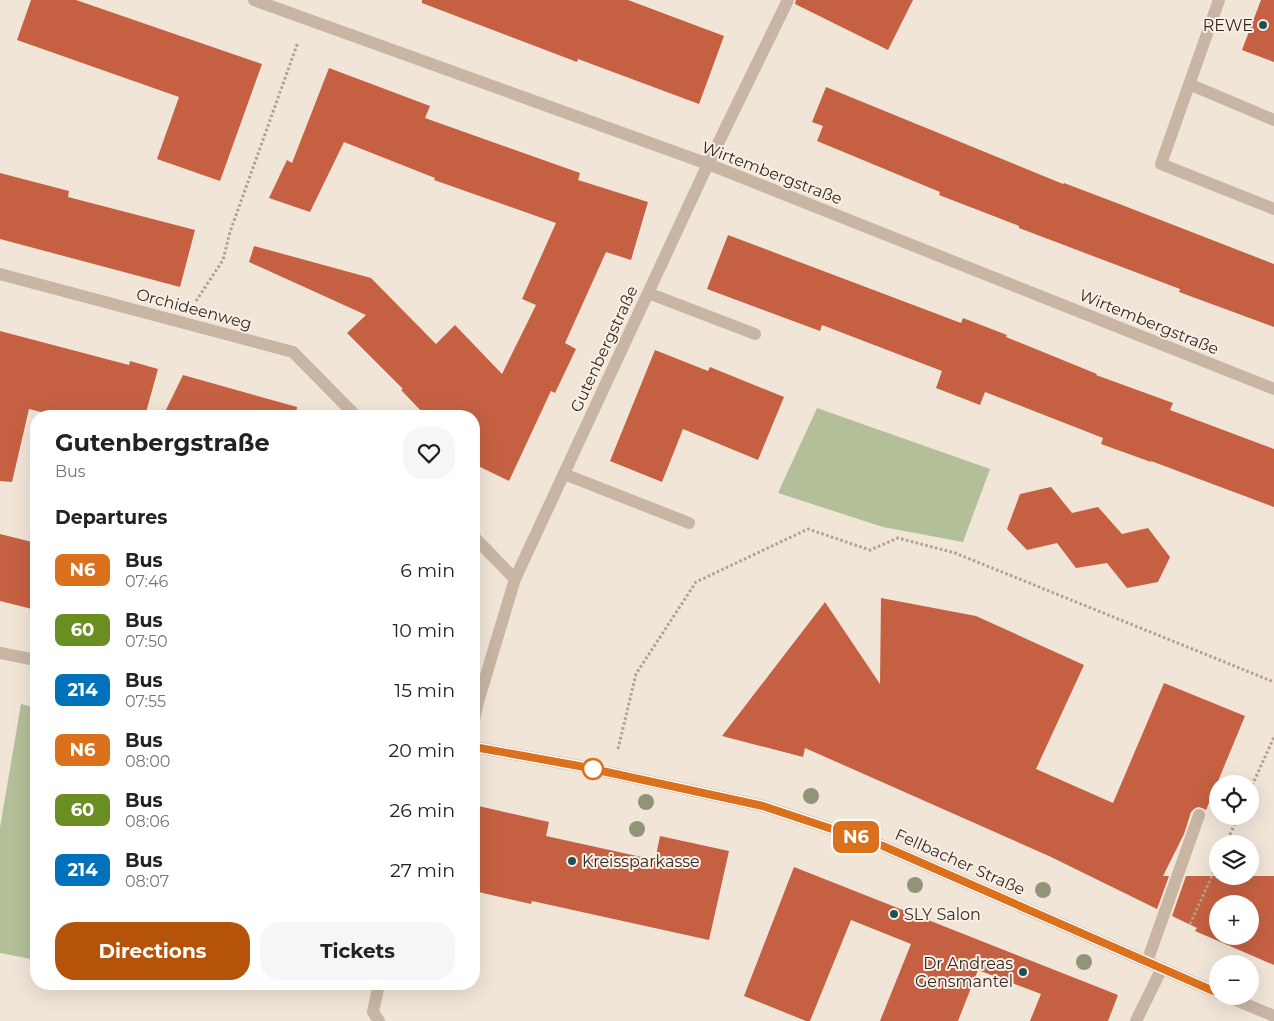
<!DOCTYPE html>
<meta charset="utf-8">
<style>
body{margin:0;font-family:Montserrat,sans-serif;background:#f6f6f6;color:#222;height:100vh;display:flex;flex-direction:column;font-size:19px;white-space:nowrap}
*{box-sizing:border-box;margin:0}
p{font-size:16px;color:#767676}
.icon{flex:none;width:28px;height:28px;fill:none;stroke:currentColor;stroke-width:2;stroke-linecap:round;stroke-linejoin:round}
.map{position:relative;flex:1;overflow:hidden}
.panel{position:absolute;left:30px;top:410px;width:450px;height:580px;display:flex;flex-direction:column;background:#fff;border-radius:20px;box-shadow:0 5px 20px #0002}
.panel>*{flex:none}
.badge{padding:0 10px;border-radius:8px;font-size:18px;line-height:32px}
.buttons{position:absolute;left:1209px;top:775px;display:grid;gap:10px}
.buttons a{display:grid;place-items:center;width:50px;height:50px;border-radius:50%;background:#fff;box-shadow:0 5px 20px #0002;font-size:25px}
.map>.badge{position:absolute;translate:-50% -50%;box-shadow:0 0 0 2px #fff}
h2{padding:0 25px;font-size:19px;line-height:45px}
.round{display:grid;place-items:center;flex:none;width:52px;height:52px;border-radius:20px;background:#f6f6f6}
.overview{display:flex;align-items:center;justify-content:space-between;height:85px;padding:0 25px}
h1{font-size:24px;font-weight:700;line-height:38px}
.cta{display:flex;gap:10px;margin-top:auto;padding:10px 25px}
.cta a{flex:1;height:58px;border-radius:20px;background:#b45309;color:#fff;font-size:20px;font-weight:700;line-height:58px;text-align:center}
.cta a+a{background:#f6f6f6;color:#222}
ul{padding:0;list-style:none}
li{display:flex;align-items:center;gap:15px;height:60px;padding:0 25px}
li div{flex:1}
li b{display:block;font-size:19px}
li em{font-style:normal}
li .badge{min-width:55px;font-weight:700;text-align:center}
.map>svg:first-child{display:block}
</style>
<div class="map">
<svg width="1274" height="1021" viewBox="0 0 1274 1021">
<rect width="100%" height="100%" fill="#f1e5d8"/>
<path fill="#b3bf99" d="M 817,408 L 990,469 L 963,542 L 883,527 L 778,493 Z
M 21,704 L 36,708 L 36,960 L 0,953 L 0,828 Z"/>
<path fill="#c56142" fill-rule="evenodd" d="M 31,0 L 76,0 L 262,64 L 220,181 L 157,159 L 179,97 L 17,40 Z
M 422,0 L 628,0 L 724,36 L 699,104 L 578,59 L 577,62 L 422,3 Z
M 796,0 L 913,0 L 888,50 L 795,4 Z
M 1261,0 L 1274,0 L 1274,62 L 1242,50 Z
M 329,68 L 430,106 L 425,118 L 580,173 L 578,180 L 648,202 L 631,260 L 606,252 L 565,343 L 576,349 L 555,393 L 551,391 L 509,481 L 474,464 L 474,416 L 426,416 L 401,390 L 403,389 L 347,333 L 366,315 L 249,262 L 254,246 L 371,278 L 436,344 L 455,325 L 502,374 L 536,305 L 522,299 L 556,223 L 434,180 L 435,178 L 344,142 L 310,212 L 269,198 L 287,160 L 292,163 Z
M 826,87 L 1063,184 L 1064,183 L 1122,205 L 1274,264 L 1274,327 L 1179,292 L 1180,289 L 1019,228 L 1019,226 L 939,195 L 940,192 L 817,141 L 823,126 L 812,122 Z
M 0,173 L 69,191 L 68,197 L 195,230 L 180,287 L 0,239 Z
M 728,235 L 961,323 L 963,318 L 1007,335 L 1006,337 L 1097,374 L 1096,375 L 1173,403 L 1170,410 L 1274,449 L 1274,507 L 1151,461 L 1151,462 L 1101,444 L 1103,438 L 985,392 L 980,405 L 936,388 L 942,371 L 822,325 L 820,331 L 707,289 Z
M 0,331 L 129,365 L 130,361 L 158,369 L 145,416 L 57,416 L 29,409 L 12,482 L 0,481 Z
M 655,350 L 708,371 L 710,367 L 784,397 L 758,460 L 683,429 L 662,482 L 610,461 Z
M 183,375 L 297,407 L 296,416 L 163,416 Z
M 1051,487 L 1072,513 L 1098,507 L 1122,534 L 1148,528 L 1170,557 L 1158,582 L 1127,588 L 1107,563 L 1076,568 L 1057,543 L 1027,550 L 1007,529 L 1020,494 Z
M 0,534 L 36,543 L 36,610 L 0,601 Z
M 881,598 L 976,616 L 1084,665 L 1036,769 L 1113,803 L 1164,683 L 1245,716 L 1206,810 L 1202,808 L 1198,807 L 1194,809 L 1191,812 L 1184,834 L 1163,876 L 1169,876 L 1157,909 L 1049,856 L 805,748 L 803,757 L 722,736 L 825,602 L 880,684 Z
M 474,805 L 549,822 L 546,836 L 655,860 L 660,836 L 729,851 L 709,940 L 532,901 L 531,904 L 474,891 Z
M 794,867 L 1118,995 L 1108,1021 L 1030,1021 L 1041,994 L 978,970 L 958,1021 L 880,1021 L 911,944 L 851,920 L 810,1021 L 806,1021 L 744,996 Z
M 1186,876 L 1274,876 L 1274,965 L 1195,931 L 1197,928 L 1172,916 ZM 1218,904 L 1250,904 L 1250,936 L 1218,936 Z"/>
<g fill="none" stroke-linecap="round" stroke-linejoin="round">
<path stroke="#b49f8f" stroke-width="3" stroke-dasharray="2.5 2.5" stroke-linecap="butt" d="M 196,301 L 223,260 L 230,232 L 298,42
M 618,749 L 636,674 L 696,582 L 808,529 L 870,550 L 898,538 L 955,553 L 1274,682
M 1250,790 L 1274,737
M 1226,844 L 1238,816
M 1190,924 L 1218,863"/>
<path stroke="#c8b5a4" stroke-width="12" d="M 254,0 L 708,164 L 1274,389
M 1219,0 L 1161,164 L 1274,209
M 1189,84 L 1274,120
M 0,274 L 293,352 L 356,416
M 648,293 L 755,334
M 564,474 L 689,523
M 474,537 L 515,579
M 0,653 L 36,660
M 474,720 L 478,702 L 515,579 L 708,164 L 788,0
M 474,747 L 579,766 L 763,806 L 883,846 L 1218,993
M 1147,962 L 1199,815
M 1226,996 L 1274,1016
M 379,1021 L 373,1012 L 379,984
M 1136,1021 L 1162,968"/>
</g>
<g fill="#929478">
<circle cx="811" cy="796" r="8"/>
<circle cx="646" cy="802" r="8"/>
<circle cx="637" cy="829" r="8"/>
<circle cx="915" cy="885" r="8"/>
<circle cx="1043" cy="890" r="8"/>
<circle cx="1084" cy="962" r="8"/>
</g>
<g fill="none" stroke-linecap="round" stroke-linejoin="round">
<defs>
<path id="line" d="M 474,747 L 579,766 L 763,806 L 883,846 L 1218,993"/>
</defs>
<use href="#line" stroke="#fff" stroke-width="11"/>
<use href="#line" stroke="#db711d" stroke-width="8"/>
</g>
<g fill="#1c5255" stroke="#f9efe4" stroke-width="2">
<circle cx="1263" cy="25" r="5"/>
<circle cx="572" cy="861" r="5"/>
<circle cx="894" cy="914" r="5"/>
<circle cx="1023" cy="972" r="5"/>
</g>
<circle fill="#fff" stroke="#db711d" stroke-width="2.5" cx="593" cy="769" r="10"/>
<g text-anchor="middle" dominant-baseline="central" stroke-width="4" stroke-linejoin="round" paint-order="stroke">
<g font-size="16" fill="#342a26" stroke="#f9efe4" text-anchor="end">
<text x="1253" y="25">REWE</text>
<text x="582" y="861" text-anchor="start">Kreissparkasse</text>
<text x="904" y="914" text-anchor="start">SLY Salon</text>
<text x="1013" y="963">Dr Andreas<tspan x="1013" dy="18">Gensmantel</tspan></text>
</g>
<g font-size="16" fill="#342a26" stroke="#f9efe4">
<text transform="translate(772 173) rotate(21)">Wirtembergstraße</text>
<text transform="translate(194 309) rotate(15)">Orchideenweg</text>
<text transform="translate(1149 322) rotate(22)">Wirtembergstraße</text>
<text transform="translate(604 349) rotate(-65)">Gutenbergstraße</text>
<text transform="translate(960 862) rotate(24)">Fellbacher Straße</text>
</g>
</g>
</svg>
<div class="buttons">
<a><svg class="icon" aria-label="locate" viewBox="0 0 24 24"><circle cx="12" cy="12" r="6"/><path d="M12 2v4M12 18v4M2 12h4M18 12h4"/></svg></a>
<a><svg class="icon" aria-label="layers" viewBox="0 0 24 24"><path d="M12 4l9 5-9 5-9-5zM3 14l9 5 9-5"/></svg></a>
<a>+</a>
<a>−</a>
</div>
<b class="badge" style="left:856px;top:837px;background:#db711d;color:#fff">N6</b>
<section class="panel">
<div class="overview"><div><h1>Gutenbergstraße</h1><p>Bus</p></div><a class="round"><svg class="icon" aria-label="heart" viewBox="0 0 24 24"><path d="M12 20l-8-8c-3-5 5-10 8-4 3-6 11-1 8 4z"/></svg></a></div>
<h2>Departures</h2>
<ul>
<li><span class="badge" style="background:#db711d;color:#fff">N6</span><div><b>Bus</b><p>07:46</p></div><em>6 min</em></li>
<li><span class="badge" style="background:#6b8e23;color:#fff">60</span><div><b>Bus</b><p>07:50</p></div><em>10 min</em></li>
<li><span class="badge" style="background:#0072bc;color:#fff">214</span><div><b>Bus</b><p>07:55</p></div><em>15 min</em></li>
<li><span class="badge" style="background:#db711d;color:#fff">N6</span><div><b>Bus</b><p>08:00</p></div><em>20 min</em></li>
<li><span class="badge" style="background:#6b8e23;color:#fff">60</span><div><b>Bus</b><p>08:06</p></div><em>26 min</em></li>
<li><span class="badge" style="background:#0072bc;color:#fff">214</span><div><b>Bus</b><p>08:07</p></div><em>27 min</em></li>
</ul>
<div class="cta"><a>Directions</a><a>Tickets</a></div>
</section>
</div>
